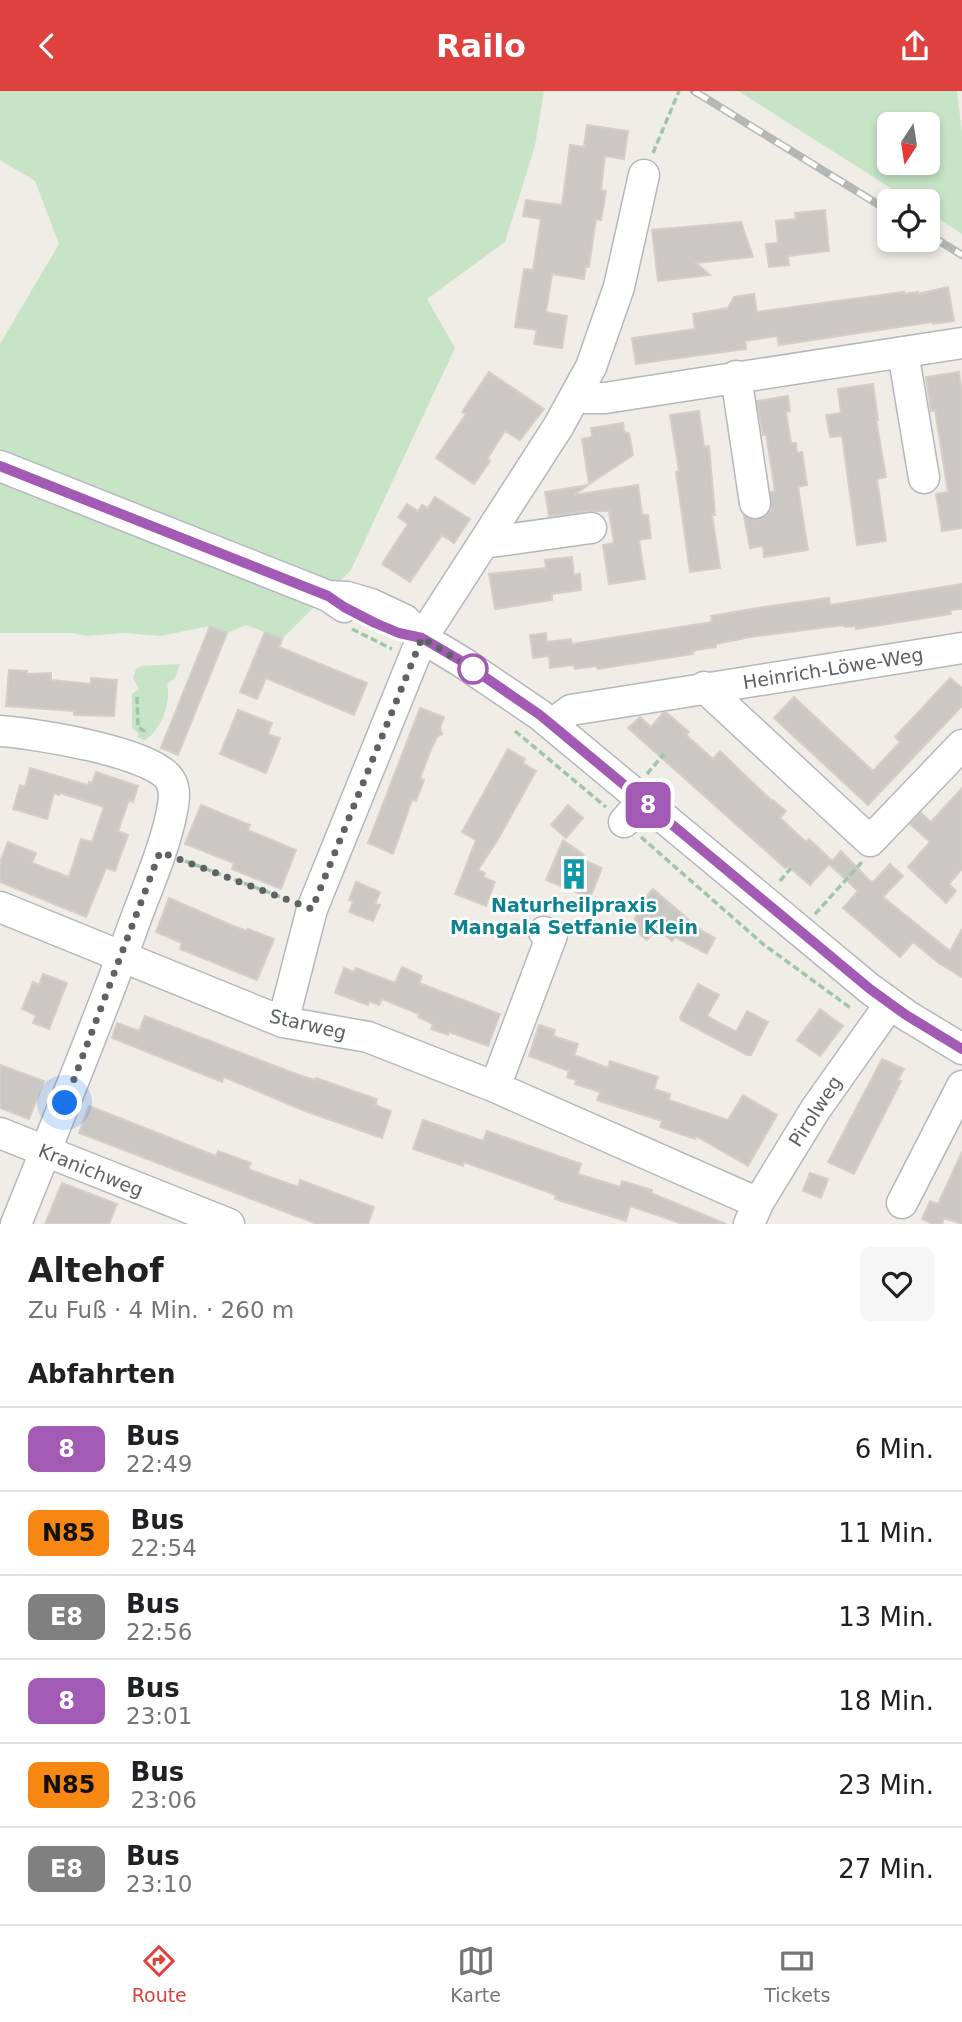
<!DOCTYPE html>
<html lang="de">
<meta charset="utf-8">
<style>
body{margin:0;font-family:"DejaVu Sans",sans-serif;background:#f6f6f6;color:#202124;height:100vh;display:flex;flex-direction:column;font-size:26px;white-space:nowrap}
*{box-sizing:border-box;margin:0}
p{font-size:23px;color:#757577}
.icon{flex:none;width:38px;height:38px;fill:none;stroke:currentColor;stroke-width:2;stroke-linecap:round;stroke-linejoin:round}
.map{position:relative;height:1133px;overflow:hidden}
.panel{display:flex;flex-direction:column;background:#fff;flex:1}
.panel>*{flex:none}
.badge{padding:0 14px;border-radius:10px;font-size:24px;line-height:46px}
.needle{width:46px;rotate:192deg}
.fabs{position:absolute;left:877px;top:21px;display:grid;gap:14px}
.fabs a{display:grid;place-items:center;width:63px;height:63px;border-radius:10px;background:#fff;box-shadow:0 4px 10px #0003;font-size:35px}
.you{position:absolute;width:35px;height:35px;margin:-18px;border:5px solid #fff;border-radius:50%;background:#1a73e8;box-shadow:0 0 0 10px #1a73e833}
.map>.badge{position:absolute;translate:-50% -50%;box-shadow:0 0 0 4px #fff}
h2{padding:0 28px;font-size:26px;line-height:63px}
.round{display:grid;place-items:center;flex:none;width:74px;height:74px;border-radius:10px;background:#f6f6f6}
.headline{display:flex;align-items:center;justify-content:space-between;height:119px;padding:0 28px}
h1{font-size:33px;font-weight:600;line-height:52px}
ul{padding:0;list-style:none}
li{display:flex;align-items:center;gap:21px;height:84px;padding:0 28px;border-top:2px solid #e0e0e0}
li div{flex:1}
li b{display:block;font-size:26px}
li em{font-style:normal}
li .badge{min-width:77px;font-weight:700;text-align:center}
header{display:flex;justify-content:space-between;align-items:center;height:91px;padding:0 28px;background:#df413e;color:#fff;font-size:32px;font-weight:600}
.tabs{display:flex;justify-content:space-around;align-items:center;height:98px;border-top:2px solid #e0e0e0;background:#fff;font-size:19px;color:#757577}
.tabs a{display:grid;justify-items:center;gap:4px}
.tabs .current{color:#df413e}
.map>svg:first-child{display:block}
</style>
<header><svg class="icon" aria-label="back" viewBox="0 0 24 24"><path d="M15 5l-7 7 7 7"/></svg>Railo<svg class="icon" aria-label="share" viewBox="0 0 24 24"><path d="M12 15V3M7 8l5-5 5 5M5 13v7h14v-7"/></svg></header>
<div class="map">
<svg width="962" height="1133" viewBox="0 0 962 1133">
<rect width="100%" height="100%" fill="#f0ede7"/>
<path fill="#c7e5c6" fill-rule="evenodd" d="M 0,0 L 544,0 L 535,55 L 505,151 L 427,208 L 455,257 L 351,479 L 282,548 L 246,534 L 227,542 L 210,535 L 160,545 L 124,542 L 86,545 L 73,542 L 0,542 L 0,253 L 59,153 L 35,90 L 0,69 Z
M 738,0 L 957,0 L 962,42 L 962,143 L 928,121 L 928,110 L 911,110 ZM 889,33 L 928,33 L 928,72 L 889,72 Z
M 180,573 L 175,587 L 167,593 C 172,611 160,642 143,650 L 137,646 L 139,643 L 132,637 L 132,603 L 139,598 L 133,587 L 136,578 L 142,575 Z"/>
<path fill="#cbc8c4" stroke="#d4cfc6" stroke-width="2" d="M 587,34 L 628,40 L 624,68 L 605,65 L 601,99 L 606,100 L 601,129 L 596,128 L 589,176 L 586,175 L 584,188 L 552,183 L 546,221 L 567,225 L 562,257 L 534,253 L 537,239 L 515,236 L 524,178 L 533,179 L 541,128 L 523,125 L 526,109 L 562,114 L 570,54 L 584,56 Z
M 825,119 L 829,160 L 788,165 L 789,174 L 769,176 L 766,153 L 778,152 L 776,130 L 796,128 L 795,122 Z
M 741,131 L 753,166 L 696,172 L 710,184 L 658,190 L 652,139 Z
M 948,196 L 954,230 L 933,233 L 932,231 L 779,254 L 777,245 L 745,250 L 746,258 L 636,273 L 632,247 L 695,238 L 693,223 L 728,217 L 734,206 L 754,203 L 757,221 L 904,201 L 904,203 L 918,201 L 918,203 Z
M 489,281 L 544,318 L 520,349 L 505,340 L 487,368 L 490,370 L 474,393 L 436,367 L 466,323 L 462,321 Z
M 959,281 L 962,301 L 962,437 L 942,440 L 936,403 L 948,401 L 935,319 L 931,320 L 926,286 Z
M 873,293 L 878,329 L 876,329 L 886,386 L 877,388 L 886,450 L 857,454 L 842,345 L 830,346 L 826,324 L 841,322 L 838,298 Z
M 788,305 L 790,320 L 786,321 L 791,352 L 796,352 L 797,362 L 802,361 L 807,394 L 798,396 L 808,459 L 764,466 L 763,455 L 750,457 L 744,425 L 757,429 L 766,425 L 771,418 L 771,401 L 775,400 L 766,343 L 763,344 L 757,310 Z
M 699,320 L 704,356 L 709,355 L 715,424 L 712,424 L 720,477 L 690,481 L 676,381 L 679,380 L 670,324 Z
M 623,332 L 624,341 L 629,342 L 633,364 L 589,393 L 582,348 L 592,346 L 591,337 Z
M 588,394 L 574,404 L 638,394 L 642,424 L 648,424 L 651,447 L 639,449 L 645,488 L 609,493 L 603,454 L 614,452 L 609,420 L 589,420 L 549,425 L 545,401 Z
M 435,406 L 470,428 L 454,452 L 442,444 L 410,491 L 382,473 L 408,433 L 398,426 L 407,413 L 418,420 L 422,414 L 428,417 Z
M 572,466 L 574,484 L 580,483 L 581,499 L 552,503 L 552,509 L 495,518 L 489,483 L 546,477 L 545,469 Z
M 962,493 L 962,518 L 950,519 L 951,523 L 856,538 L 856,535 L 845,536 L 844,534 L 750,546 L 716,553 L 716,556 L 692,560 L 693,563 L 598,578 L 597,575 L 575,578 L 574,574 L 550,577 L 549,565 L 533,567 L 530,544 L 546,542 L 547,551 L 571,548 L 572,553 L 712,531 L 711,525 L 757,517 L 829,507 L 830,514 Z
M 210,535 L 227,542 L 178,664 L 161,657 Z
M 265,541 L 282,548 L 279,556 L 367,592 L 354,624 L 266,587 L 257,608 L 240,601 Z
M 9,579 L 27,580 L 27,583 L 51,582 L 51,589 L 91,593 L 91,587 L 117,589 L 114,625 L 74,624 L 74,620 L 6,615 Z
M 950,587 L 962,597 L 962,615 L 868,714 L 774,627 L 794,606 L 873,680 L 900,651 L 895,646 Z
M 420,617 L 444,626 L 440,637 L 442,643 L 437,646 L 432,656 L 420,687 L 424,689 L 416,710 L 412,709 L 393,763 L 368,752 Z
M 238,619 L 272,632 L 268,643 L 280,647 L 266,682 L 220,663 Z
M 663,622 L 667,622 L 689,641 L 686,644 L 713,668 L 720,660 L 772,710 L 773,709 L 786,720 L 780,727 L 806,751 L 809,748 L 832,770 L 841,760 L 872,792 L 890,773 L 903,785 L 883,806 L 950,860 L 962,838 L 962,886 L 940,873 L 913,851 L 900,866 L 843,817 L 858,800 L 829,773 L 810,794 L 788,775 L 785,777 L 628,637 L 640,626 L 651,636 Z
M 508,658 L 525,668 L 523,672 L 536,680 L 497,750 L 478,779 L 485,782 L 483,786 L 495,791 L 486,815 L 455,803 L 476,749 L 462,741 Z
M 30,677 L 88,694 L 89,691 L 92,692 L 96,681 L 138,695 L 133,711 L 129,709 L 118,740 L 128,744 L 115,780 L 106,777 L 86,826 L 0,791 L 0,771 L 8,751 L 36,762 L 32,772 L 69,786 L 81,748 L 92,751 L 104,716 L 60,702 L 59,704 L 54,702 L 47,728 L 13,718 L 20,694 L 25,696 Z
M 962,697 L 962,778 L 949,793 L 956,800 L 946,812 L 908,776 L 930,751 L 910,733 L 921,722 L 931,731 Z
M 201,714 L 250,734 L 248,739 L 296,759 L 281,798 L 232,778 L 234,772 L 185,753 Z
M 568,714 L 583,727 L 566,747 L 551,734 Z
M 563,749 L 583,763 L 586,770 L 602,777 L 590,807 L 546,789 Z
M 356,791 L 380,801 L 375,813 L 380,814 L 373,830 L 349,821 L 353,811 L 349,809 Z
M 653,798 L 702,840 L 715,847 L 707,863 L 675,846 L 672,850 L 657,837 L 647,849 L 634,838 L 639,832 L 635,828 L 640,812 Z
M 169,807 L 231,834 L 247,840 L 248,838 L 274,848 L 257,889 L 180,858 L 182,852 L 156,841 Z
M 402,876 L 422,885 L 419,892 L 500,923 L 488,955 L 449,941 L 448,944 L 431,938 L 433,933 L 418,926 L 419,923 L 382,908 L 379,914 L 369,910 L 368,914 L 335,902 L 344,877 L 354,881 L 356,877 L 395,892 Z
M 43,883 L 67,892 L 49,938 L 33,932 L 36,924 L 22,918 L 33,891 L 39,894 Z
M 698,893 L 719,904 L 707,925 L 736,941 L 747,920 L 768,931 L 751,964 L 747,964 L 681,929 L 680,926 Z
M 820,918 L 843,935 L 820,965 L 797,949 Z
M 145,925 L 299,984 L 315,989 L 316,987 L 377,1008 L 375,1014 L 391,1020 L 382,1047 L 305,1020 L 224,986 L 222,991 L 112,947 L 117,932 L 139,940 Z
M 539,934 L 555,939 L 553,945 L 578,953 L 574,964 L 608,977 L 610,970 L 658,986 L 654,998 L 670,1003 L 669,1009 L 728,1029 L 743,1004 L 777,1024 L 748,1075 L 696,1045 L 695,1048 L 660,1036 L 662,1030 L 597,1009 L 600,1001 L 575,993 L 576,989 L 567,986 L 569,980 L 529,965 Z
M 882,968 L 904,978 L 898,989 L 901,990 L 854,1083 L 828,1071 Z
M 0,974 L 44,990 L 29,1028 L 0,1017 Z
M 89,1015 L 216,1065 L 218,1060 L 251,1072 L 248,1078 L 298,1096 L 300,1089 L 374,1116 L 368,1133 L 317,1133 L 79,1042 Z
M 423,1029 L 483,1050 L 487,1040 L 581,1073 L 578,1083 L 620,1096 L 622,1090 L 652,1099 L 651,1102 L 726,1133 L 683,1133 L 630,1115 L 626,1130 L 555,1108 L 556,1104 L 464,1071 L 463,1075 L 413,1058 Z
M 962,1061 L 962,1133 L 944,1127 L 942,1133 L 933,1133 L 922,1128 L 930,1110 L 938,1113 Z
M 810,1082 L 828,1088 L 821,1107 L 803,1100 Z
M 62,1092 L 117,1113 L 109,1133 L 45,1133 Z"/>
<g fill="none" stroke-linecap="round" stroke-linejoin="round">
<defs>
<path id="minor" d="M 903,261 L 924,387
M 736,285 L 755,412
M 575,307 L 605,307 L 962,252
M 0,375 L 328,505 L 344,516
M 483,452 L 591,437
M 328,505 L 347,506 L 371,513 L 405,529 L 422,547 L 462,571 L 540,624 L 870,898 L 906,924 L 962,958
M 704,596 L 870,750 L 962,654
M 552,633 L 571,619 L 962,557
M 0,640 C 32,642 155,661 170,689 C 176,699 174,709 172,720 C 164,761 145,801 131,841 C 95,939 55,1036 16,1133
M 624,731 L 643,709
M 0,816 L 283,931 L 368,946 L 495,996 L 758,1112
M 283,931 L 312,818 L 422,547 L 558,336 L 591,276 L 619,196 L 644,84
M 495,996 L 552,844 L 544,841
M 0,1042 L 229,1133
M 902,1112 L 962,995
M 749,1133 L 758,1112 L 815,1019 L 890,913"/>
</defs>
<use href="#minor" stroke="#b4b7bb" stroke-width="33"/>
<path stroke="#9fc6a8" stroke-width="3.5" stroke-dasharray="7 3.5" stroke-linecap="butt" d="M 653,62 L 679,0
M 352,538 L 392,558
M 137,606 L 138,636 L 144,640 L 143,645
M 515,640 L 606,716
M 647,683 L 664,663
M 641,746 L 763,853 L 852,918
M 185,770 L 289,809
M 780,790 L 791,777
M 815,823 L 862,771"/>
<use href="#minor" stroke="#fff" stroke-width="30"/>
<defs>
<path id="rail" d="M 694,0 L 889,120
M 928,143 L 962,164"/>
</defs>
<use href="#rail" stroke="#b5b6b6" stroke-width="8"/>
<use href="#rail" stroke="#fff" stroke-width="5" stroke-dasharray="16" stroke-linecap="butt"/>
</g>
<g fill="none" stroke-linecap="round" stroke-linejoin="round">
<defs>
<path id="line" d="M 0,375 L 328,505 L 344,516 L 375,532 L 399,542 L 422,547 L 463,571 L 540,624 L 870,898 L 906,924 L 962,958"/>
</defs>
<use href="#line" stroke="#fff" stroke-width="16"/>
<use href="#line" stroke="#a25ab4" stroke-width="10"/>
<path stroke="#5e6266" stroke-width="7" stroke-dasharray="0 12.6" d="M 65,1012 L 160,761 L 312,818 L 422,547 L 482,584 L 473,578"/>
</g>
<defs>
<symbol id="building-bare" viewBox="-9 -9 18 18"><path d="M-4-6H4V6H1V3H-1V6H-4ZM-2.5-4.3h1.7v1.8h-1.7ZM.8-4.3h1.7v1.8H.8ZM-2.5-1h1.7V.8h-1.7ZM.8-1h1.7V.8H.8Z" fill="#0f9aa8" stroke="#fff" stroke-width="2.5" paint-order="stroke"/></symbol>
</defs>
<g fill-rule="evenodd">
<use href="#building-bare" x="552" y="761" width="44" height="44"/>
</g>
<circle fill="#fff" stroke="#a25ab4" stroke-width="3.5" cx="473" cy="578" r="14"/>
<g text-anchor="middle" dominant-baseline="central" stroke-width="5" stroke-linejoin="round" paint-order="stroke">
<g font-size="19" fill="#5e6266" stroke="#fff">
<text transform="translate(833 577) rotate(-9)">Heinrich-Löwe-Weg</text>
<text transform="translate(308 933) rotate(13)">Starweg</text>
<text transform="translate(815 1020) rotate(-57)">Pirolweg</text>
<text transform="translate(91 1079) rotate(22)">Kranichweg</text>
</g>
<g font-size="19" font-weight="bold" fill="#0d838f" stroke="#fff">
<text x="574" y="814">Naturheilpraxis<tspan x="574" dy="22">Mangala Setfanie Klein</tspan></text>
</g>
</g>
</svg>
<div class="fabs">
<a><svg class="needle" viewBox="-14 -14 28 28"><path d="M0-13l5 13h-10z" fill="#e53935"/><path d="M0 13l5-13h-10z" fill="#757577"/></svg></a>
<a><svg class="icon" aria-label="locate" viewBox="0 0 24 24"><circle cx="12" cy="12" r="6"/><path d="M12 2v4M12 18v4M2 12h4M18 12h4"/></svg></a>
</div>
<div class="you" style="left:65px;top:1012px"></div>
<b class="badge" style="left:648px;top:714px;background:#a25ab4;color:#fff">8</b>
</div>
<section class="panel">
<div class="headline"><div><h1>Altehof</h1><p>Zu Fuß · 4 Min. · 260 m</p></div><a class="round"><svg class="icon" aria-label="heart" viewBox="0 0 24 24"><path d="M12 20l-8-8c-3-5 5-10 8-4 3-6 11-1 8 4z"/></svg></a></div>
<h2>Abfahrten</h2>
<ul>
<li><span class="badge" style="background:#a25ab4;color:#fff">8</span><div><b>Bus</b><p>22:49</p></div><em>6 Min.</em></li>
<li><span class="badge" style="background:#f68712;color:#111">N85</span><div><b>Bus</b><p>22:54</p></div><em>11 Min.</em></li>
<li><span class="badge" style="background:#808080;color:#fff">E8</span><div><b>Bus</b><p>22:56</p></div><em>13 Min.</em></li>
<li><span class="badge" style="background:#a25ab4;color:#fff">8</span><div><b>Bus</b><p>23:01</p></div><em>18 Min.</em></li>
<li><span class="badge" style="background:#f68712;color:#111">N85</span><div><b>Bus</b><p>23:06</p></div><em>23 Min.</em></li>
<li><span class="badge" style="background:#808080;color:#fff">E8</span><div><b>Bus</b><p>23:10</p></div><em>27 Min.</em></li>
</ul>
</section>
<nav class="tabs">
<a class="current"><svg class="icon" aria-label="directions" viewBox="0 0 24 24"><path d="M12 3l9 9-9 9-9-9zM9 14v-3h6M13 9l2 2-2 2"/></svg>Route</a>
<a><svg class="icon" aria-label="map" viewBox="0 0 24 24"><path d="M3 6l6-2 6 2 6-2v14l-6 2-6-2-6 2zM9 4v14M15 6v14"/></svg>Karte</a>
<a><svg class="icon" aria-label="tickets" viewBox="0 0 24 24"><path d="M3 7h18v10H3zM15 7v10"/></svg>Tickets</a>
</nav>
